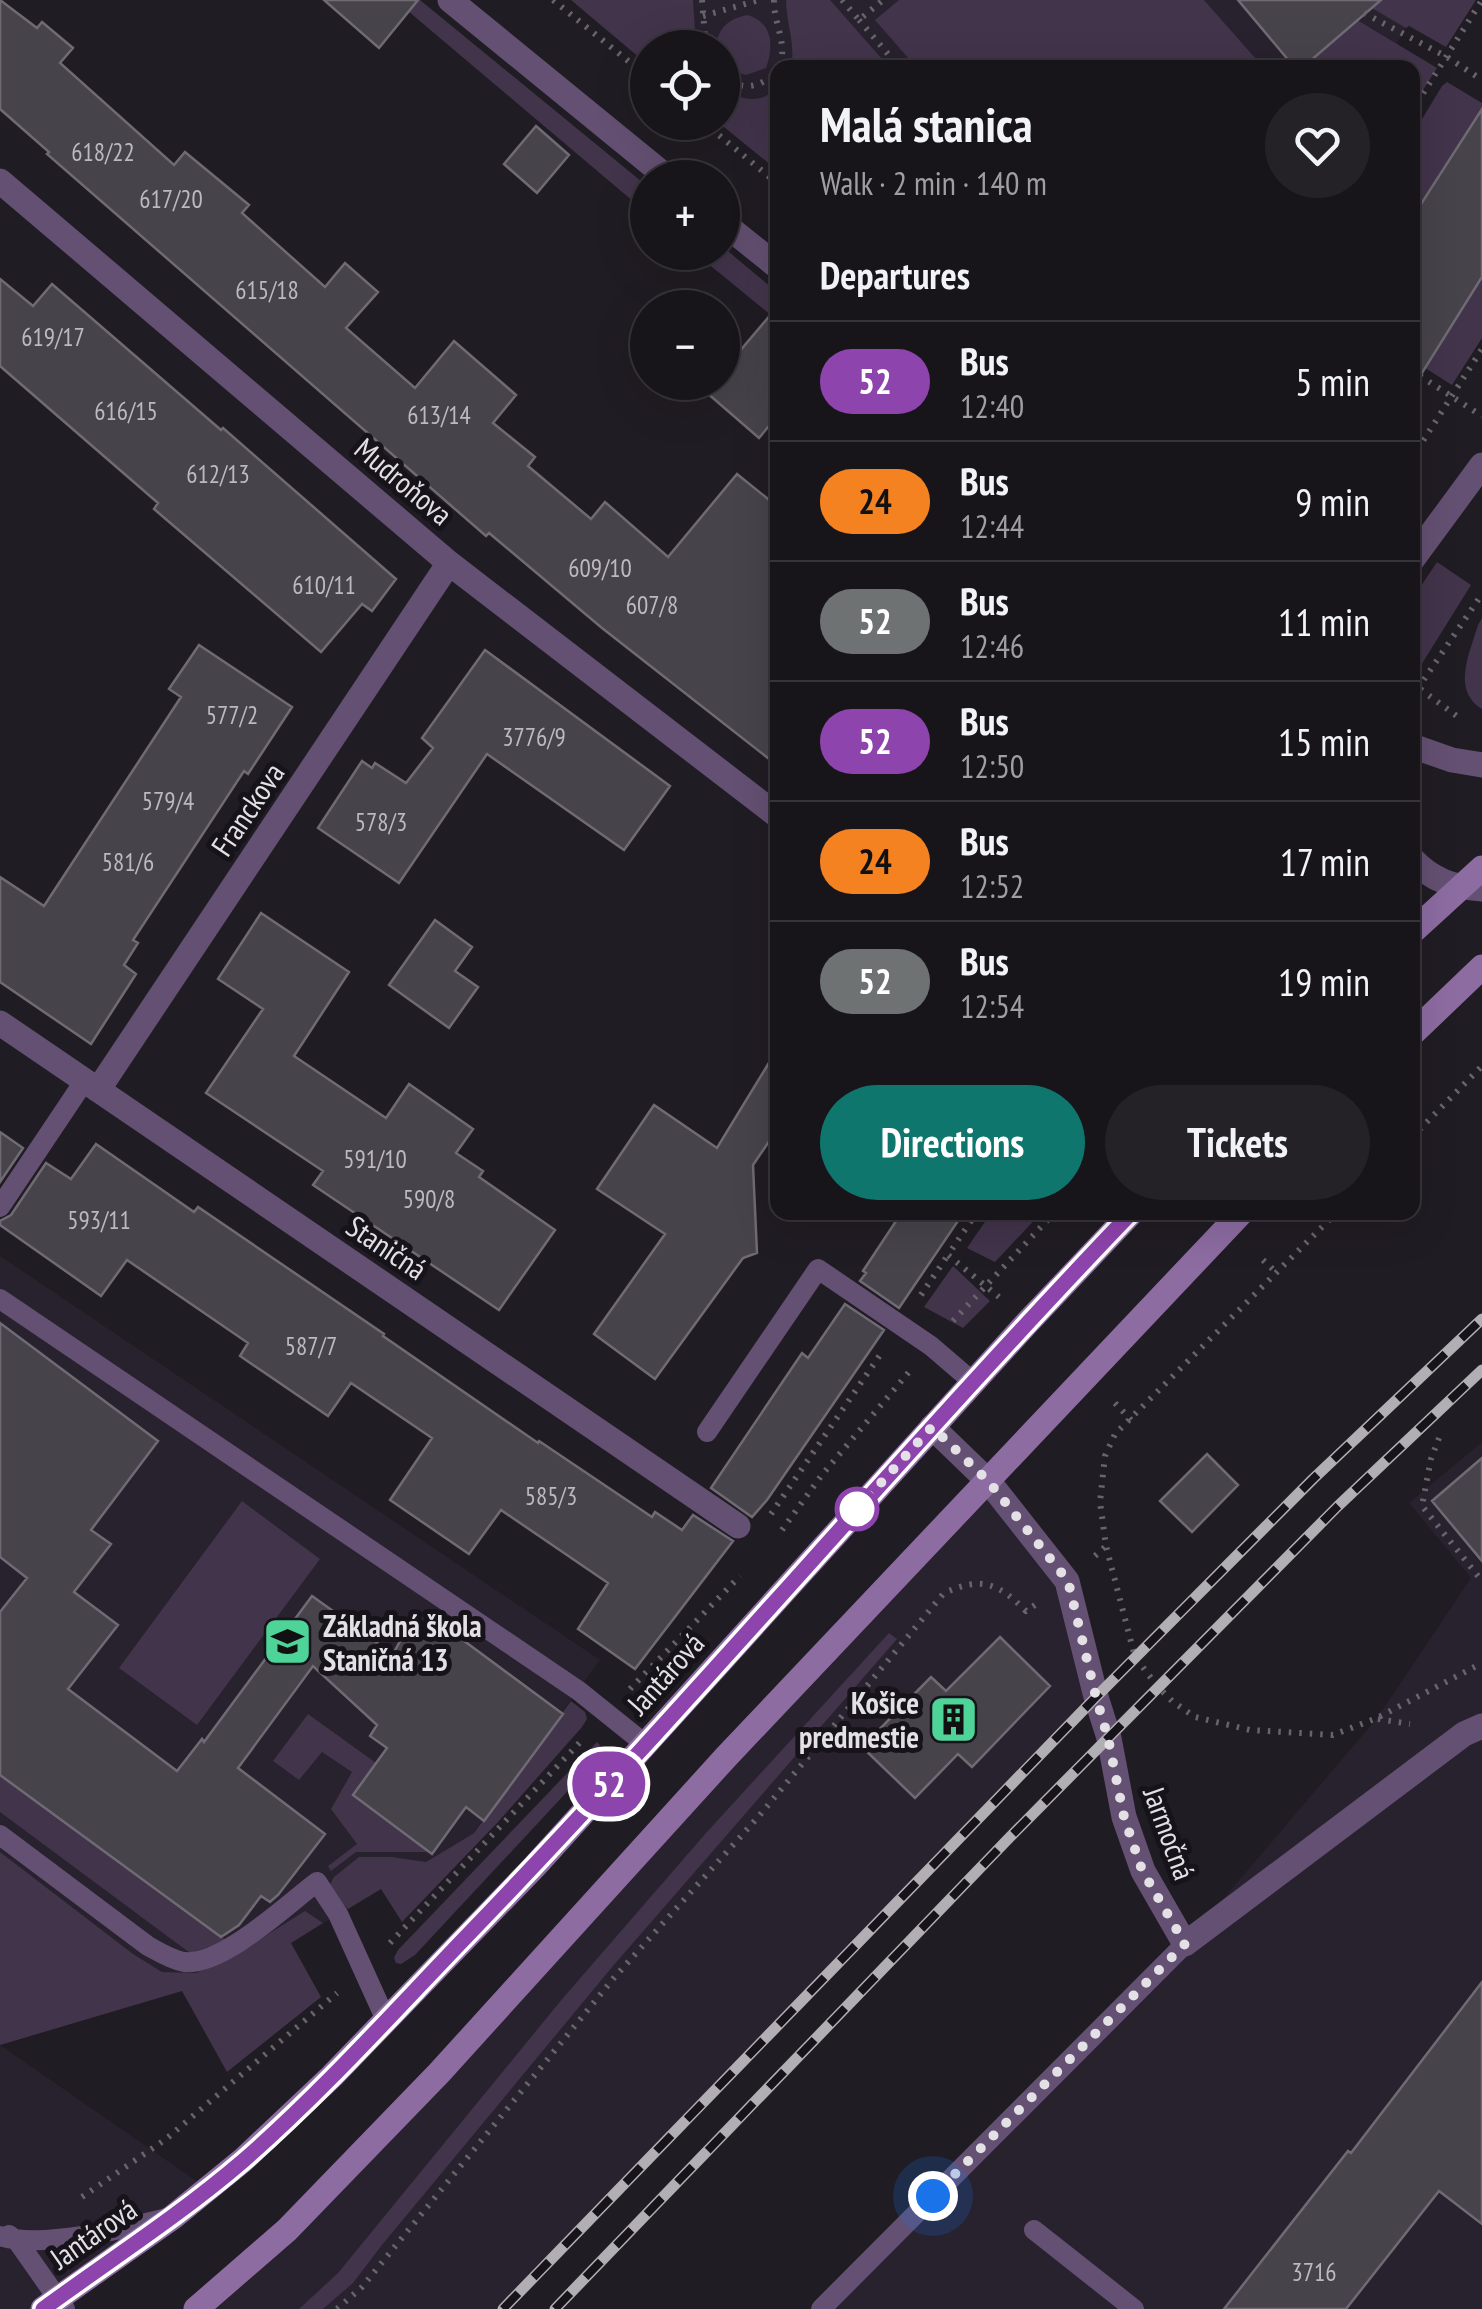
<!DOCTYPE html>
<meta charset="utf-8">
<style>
body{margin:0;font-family:"PT Sans Narrow",sans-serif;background:#252227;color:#f1f3f6;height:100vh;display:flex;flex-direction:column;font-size:38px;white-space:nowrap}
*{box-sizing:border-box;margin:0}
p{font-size:32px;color:#9f9fa2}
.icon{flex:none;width:55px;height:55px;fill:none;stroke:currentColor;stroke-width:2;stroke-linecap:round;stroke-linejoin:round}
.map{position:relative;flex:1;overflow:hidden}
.details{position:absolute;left:770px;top:60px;width:650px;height:1160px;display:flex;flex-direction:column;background:#18151a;border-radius:20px;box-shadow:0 10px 40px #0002,0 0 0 2px #363439}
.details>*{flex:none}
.badge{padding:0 20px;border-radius:32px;font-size:35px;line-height:65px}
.fabs{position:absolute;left:630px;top:30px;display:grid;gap:20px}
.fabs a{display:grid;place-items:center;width:110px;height:110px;border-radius:50%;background:#18151a;box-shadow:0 10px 40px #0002,0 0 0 2px #363439;font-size:50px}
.you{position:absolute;width:50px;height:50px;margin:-25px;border:8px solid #fff;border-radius:50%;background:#1a73e8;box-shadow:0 0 0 15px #1a73e833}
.map>.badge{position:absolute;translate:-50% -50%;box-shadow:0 0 0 5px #fff}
h2{padding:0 50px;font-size:38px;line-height:90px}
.round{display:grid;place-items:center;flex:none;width:105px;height:105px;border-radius:52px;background:#252227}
.overview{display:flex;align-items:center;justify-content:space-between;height:170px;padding:0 50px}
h1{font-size:48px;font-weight:700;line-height:75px}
.action{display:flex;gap:20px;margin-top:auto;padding:20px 50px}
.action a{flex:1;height:115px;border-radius:60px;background:#0f766e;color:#fff;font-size:40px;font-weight:700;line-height:115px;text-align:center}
.action a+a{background:#252227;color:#f1f3f6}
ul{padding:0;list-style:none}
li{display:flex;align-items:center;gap:30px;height:120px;padding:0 50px;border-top:2px solid #363439}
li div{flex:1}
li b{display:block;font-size:38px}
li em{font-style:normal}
li .badge{min-width:110px;font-weight:700;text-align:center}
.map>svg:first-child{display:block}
</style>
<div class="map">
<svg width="1482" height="2309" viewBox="0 0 1482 2309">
<rect width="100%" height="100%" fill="#201c23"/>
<path fill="#28212e" d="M 613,0 L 1424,0 L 1382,67 L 778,68 L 777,148 L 723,103 L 722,48 L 655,47 Z
M 0,1256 L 600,1660 L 474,1833 L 239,1974 L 0,2045 Z
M 1482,1442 L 1482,2309 L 821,2309 L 1185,1944 L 1377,1718 L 1471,1578 L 1409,1503 Z
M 989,1482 L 1067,1581 L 1096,1697 L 507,2309 L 196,2309 Z
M 0,2045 L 208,2189 L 35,2309 L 0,2309 Z"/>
<path fill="#42344b" d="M 395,0 L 420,0 L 647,186 L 647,213 Z
M 571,0 L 693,0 L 696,47 L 648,48 L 647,64 Z
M 786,0 L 830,0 L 889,67 L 791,67 C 796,44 786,23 786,0 Z
M 899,0 L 1204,0 L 1263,67 L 916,67 L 875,20 Z
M 1363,0 L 1476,0 L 1446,47 L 1409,26 L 1406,28 L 1370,7 Z
M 747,15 C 773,22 774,46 766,68 L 746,75 C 728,70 722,66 722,48 L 717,47 L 716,45 C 719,27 729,19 747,15 Z
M 1357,20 L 1437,68 L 1413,106 L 1412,68 L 1302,68 Z
M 1447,82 L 1482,103 L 1482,108 L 1422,203 L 1413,197 L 1413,134 L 1442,86 Z
M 723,88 C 741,101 761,104 777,88 L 777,170 L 719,123 L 722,122 Z
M 723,247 L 777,292 L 777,320 L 695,253 L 722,252 Z
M 1482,277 L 1482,338 L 1452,385 L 1425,368 Z
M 1437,562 L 1471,585 L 1413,678 L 1413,609 L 1417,592 Z
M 1482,618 L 1482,709 C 1451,691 1470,652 1478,625 Z
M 991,1213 L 991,1212 L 1041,1213 L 995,1262 L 967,1248 Z
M 953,1266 L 990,1301 L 963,1328 L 924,1307 Z
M 242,1501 L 320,1559 L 197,1725 L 119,1668 Z
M 889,1633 L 897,1639 L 613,1966 L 382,2245 L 353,2283 L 323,2309 L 299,2309 L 338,2273 L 563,1998 L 706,1833 Z
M 571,1701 L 585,1712 L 587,1719 L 582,1727 L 498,1822 L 402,1922 L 381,1889 L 348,1909 L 328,1888 L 334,1877 L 359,1857 L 391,1857 L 426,1862 L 474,1833 Z
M 308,1714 L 376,1763 L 354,1796 L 429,1852 L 356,1852 L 331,1871 L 328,1866 L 357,1844 L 331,1809 L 352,1772 L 322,1752 L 299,1780 L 273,1761 Z
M 597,1742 L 605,1751 L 415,1955 L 401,1964 L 396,1963 L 394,1958 L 398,1950 Z
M 0,1775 L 227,1941 L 190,1953 L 0,1812 Z
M 0,1852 L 133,1954 L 162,1972 L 196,1973 L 230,1958 L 305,1911 L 323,1923 L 291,1943 L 321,1997 L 227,2072 L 182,1991 L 0,2045 Z"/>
<path fill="#47434b" stroke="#6f6a73" stroke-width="2.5" d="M 0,0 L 37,28 L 42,22 L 73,48 L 60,63 L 174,165 L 185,152 L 249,205 L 242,213 L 325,287 L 345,263 L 378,292 L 346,328 L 415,388 L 454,341 L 516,395 L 493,423 L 535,457 L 528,466 L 591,519 L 605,502 L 668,557 L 737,474 L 778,507 L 778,766 L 602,628 L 489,533 L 486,536 L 47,154 L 49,152 L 0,109 Z
M 324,0 L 418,0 L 379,48 Z
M 1238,0 L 1381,0 L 1302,68 L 1295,68 Z
M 1482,109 L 1482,277 L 1412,389 L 1412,218 Z
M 536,126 L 569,155 L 537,193 L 504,164 Z
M 0,279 L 33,306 L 52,284 L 221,430 L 223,428 L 396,579 L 372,611 L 362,604 L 321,652 L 154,509 L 158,503 L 0,366 Z
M 778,306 L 778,415 L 759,438 L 706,392 L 714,382 L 722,382 L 722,372 Z
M 199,645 L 292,707 L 248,774 L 244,771 L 133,940 L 138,943 L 124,965 L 136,974 L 91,1044 L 0,982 L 0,877 L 44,906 L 181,697 L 169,689 Z
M 485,650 L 670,786 L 624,850 L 487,754 L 399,883 L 318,828 L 362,761 L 372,768 L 375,763 L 406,783 L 433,748 L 422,738 Z
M 261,913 L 349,972 L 294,1056 L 386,1118 L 409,1084 L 473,1129 L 456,1153 L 483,1171 L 479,1177 L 555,1230 L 499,1310 L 313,1185 L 323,1171 L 206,1093 L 263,1009 L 218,979 Z
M 435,920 L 472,947 L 455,971 L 478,987 L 449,1028 L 389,985 Z
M 778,1048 L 778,1128 L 753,1165 L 757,1253 L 743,1258 L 655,1379 L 594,1334 L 665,1234 L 597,1189 L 654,1105 L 717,1148 Z
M 0,1132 L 23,1148 L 0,1182 Z
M 96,1144 L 194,1212 L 198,1207 L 384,1334 L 383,1336 L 538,1443 L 539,1441 L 652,1517 L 655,1512 L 682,1530 L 693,1515 L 733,1541 L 635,1669 L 578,1629 L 608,1583 L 501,1510 L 469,1554 L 390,1500 L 432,1438 L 351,1383 L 328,1416 L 240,1356 L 248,1343 L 127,1260 L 101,1296 L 0,1225 L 0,1221 L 11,1215 L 46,1163 L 71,1179 Z
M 902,1212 L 964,1212 L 899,1308 L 860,1281 L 866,1273 L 863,1271 Z
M 845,1304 L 884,1330 L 767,1500 L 752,1517 L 711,1488 L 802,1353 L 808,1358 Z
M 0,1323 L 158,1441 L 91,1530 L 111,1544 L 74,1592 L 118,1625 L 68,1689 L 177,1771 L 202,1739 L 204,1742 L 312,1596 L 393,1654 L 409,1625 L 440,1640 L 448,1629 L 563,1714 L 484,1821 L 466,1807 L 432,1854 L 353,1795 L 387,1748 L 370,1736 L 377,1725 L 313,1666 L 238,1768 L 325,1834 L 278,1895 L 270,1902 L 261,1896 L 239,1925 L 221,1937 L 0,1775 L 0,1612 L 27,1578 L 0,1557 Z
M 1207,1454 L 1238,1485 L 1192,1532 L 1160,1501 Z
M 1482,1458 L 1482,1561 L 1432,1501 Z
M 1000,1637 L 1050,1686 L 972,1767 L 958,1754 L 915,1798 L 862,1747 L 931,1677 L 946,1691 Z
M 1482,1982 L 1482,2224 L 1439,2191 L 1346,2309 L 1224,2309 L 1348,2151 L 1351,2153 Z"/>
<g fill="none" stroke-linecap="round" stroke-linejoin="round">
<path stroke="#68646b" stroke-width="6" stroke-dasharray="2.5 8" stroke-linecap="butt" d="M 553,0 L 648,77
M 702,0 L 706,48
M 774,0 C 773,23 789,45 779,68
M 842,0 L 859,20 L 883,0
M 1364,13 L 1447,57 L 1482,80
M 703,16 L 759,0
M 859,20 L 900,68
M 722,76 C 743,92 759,88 778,71
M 1412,111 L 1482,0
M 703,122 L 778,184
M 1412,208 L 1417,211
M 1420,376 L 1482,416
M 1412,458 L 1482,349
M 1412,683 L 1458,717
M 1412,697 L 1482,594
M 1412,1137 L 1482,1066
M 977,1212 L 948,1255 L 999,1297
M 1337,1212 L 1115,1434 L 1105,1456 L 1100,1502 L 1106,1546 L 1135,1657 L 1158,1687 L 1172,1701 L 1195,1717 L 1250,1730 L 1333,1735 L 1377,1718 L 1482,1663
M 1263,1260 L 1277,1273
M 921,1295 L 948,1255
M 953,1321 L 1055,1212
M 1115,1403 L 1131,1420
M 1439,1438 L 1431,1459 L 1422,1506 L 1482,1581
M 771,1514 L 880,1355
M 782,1530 L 821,1476 L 909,1372
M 1095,1556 L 1106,1546
M 630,1689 L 740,1576
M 1378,1719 L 1410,1724
M 390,1943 L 584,1738
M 82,2197 L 166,2139 L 337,1993
M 337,2309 L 362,2287 L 613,1979 L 759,1816 L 944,1593 C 982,1576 998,1583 1026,1611 L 1035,1605"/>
<path stroke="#645072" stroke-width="20" d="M 0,1207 L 85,1080
M 0,1299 L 579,1691 L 645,1744
M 707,1432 L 818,1269 L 931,1346 L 973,1382
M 0,1835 L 148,1946 C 159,1952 172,1960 184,1962 C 223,1966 286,1905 317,1882 L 338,1914 L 386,2020
M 1034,2230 L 1134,2309
M 9,2235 L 18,2242 L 65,2309
M 0,2236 C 42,2249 123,2229 167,2218
M 821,2309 L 1185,1944"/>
<path stroke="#645072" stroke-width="25" d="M 450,0 L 668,178
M 0,181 L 449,563 L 778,816
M 722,222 L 778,267
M 1412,560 L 1482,465
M 1412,746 L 1452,760 L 1482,765
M 1412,859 C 1433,881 1453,887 1482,889
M 0,1023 L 738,1526
M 98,1090 L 449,563
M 932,1427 L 989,1482 L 1067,1581 L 1096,1697 L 1109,1738 L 1124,1817 L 1143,1871 L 1185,1944 L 1464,1734 L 1482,1726"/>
<path stroke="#8d6ca2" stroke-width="25" d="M 1412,932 L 1482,868
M 1412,1034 L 1482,967
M 43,2309 L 173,2217 L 243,2160 L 332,2076 L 535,1866 L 1027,1323 L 1132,1212
M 196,2309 L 287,2230 L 439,2073 L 726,1757 L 1242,1212"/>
<defs>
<path id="rail" d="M 503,2309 L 1096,1697 L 1313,1479 L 1482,1319
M 555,2309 L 1010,1837 L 1338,1506 L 1482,1370"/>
</defs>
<use href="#rail" stroke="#b2afb4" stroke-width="11"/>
<use href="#rail" stroke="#17131a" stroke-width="8" stroke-dasharray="22" stroke-linecap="butt"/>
</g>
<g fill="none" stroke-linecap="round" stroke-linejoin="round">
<defs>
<path id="line" d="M 43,2309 C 110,2260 180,2215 243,2161 C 321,2093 391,2015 463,1940 C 692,1703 904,1450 1132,1212"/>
</defs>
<use href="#line" stroke="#fff" stroke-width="22"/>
<use href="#line" stroke="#8e44ad" stroke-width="15"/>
<path stroke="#e4e1e6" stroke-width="10" stroke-dasharray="0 18" d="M 857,1509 L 932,1427 L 989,1482 L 1068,1581 L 1096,1697 L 1108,1738 L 1124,1817 L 1142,1870 L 1185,1944 L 933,2196"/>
</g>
<defs>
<symbol id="school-square" viewBox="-11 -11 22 22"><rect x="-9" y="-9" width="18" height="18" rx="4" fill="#4ed399" stroke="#17131a"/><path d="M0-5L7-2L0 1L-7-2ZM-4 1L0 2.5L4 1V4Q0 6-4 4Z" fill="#111"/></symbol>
<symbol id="building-square" viewBox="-11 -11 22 22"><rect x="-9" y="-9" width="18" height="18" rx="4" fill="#4ed399" stroke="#17131a"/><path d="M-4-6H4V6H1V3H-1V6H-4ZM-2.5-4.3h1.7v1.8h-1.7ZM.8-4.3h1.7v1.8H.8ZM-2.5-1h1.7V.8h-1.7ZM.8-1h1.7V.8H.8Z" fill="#111"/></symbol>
</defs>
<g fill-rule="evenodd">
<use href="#school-square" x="260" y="1614" width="55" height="55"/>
<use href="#building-square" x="926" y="1692" width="55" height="55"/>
</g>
<circle fill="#fff" stroke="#8e44ad" stroke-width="5" cx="857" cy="1509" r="20"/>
<g text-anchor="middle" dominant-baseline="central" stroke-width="10" stroke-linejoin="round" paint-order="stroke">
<g font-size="25" fill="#bdbabf">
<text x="103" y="152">618/22</text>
<text x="171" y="199">617/20</text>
<text x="267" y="290">615/18</text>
<text x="53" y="337">619/17</text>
<text x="126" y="411">616/15</text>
<text x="439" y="415">613/14</text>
<text x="218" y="474">612/13</text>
<text x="600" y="568">609/10</text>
<text x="324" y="585">610/11</text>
<text x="652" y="605">607/8</text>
<text x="232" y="715">577/2</text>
<text x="534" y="737">3776/9</text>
<text x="168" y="801">579/4</text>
<text x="381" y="822">578/3</text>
<text x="128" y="862">581/6</text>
<text x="375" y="1159">591/10</text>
<text x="429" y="1199">590/8</text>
<text x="99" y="1220">593/11</text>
<text x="311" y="1346">587/7</text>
<text x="551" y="1496">585/3</text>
<text x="1314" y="2272">3716</text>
</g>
<g font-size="30" fill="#e4e1e6" stroke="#17131a">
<text transform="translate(404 481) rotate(40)">Mudroňova</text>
<text transform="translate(247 809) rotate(-56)">Franckova</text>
<text transform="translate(387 1247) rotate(34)">Staničná</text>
<text transform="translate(665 1673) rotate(-48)">Jantárová</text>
<text transform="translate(1170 1833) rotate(70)">Jarmočná</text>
<text transform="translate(93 2233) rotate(-35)">Jantárová</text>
</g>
<g font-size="30" font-weight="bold" fill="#e4e1e6" stroke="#17131a" text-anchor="start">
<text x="323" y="1625">Základná škola<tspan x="323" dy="34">Staničná 13</tspan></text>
<text x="919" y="1702" text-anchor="end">Košice<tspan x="919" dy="34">predmestie</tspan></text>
</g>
</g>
</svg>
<div class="fabs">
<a><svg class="icon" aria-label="locate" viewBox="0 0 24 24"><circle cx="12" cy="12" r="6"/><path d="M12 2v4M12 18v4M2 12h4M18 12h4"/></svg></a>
<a>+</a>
<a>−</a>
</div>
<div class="you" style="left:933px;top:2196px"></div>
<b class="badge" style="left:609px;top:1784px;background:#8e44ad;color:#fff">52</b>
<section class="details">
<div class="overview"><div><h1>Malá stanica</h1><p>Walk · 2 min · 140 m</p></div><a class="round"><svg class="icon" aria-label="heart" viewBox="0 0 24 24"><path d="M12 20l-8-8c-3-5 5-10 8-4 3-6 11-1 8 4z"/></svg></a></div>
<h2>Departures</h2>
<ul>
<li><span class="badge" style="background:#8e44ad;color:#fff">52</span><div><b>Bus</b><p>12:40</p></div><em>5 min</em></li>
<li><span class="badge" style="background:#f58220;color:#111">24</span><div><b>Bus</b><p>12:44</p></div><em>9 min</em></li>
<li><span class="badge" style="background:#6f7273;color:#fff">52</span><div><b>Bus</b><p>12:46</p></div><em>11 min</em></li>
<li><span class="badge" style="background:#8e44ad;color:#fff">52</span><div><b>Bus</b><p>12:50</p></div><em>15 min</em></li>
<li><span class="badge" style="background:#f58220;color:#111">24</span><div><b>Bus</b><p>12:52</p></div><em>17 min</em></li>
<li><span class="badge" style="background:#6f7273;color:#fff">52</span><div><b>Bus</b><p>12:54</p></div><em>19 min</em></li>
</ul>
<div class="action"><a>Directions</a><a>Tickets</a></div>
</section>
</div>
